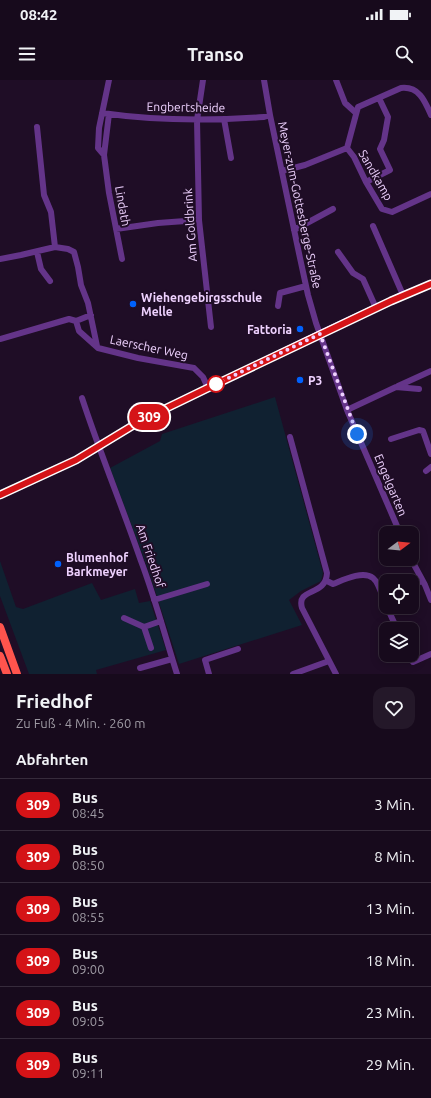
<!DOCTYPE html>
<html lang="de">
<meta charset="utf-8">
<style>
body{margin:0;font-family:Ubuntu,sans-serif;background:#241829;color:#f1f3f6;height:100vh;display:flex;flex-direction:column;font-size:15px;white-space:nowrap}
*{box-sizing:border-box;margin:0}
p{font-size:13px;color:#9e9aa3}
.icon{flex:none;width:22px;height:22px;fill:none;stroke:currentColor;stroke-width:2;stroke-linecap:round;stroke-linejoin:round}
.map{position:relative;height:594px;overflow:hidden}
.sheet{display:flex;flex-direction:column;background:#170a1c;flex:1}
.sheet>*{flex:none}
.badge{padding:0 8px;border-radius:13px;font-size:14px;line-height:26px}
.needle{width:26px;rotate:74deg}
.buttons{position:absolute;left:379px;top:446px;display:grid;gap:8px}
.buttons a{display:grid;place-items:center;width:40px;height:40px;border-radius:8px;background:#170a1c;box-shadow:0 2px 10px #0003,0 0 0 1px #362b3b;font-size:20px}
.you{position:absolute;width:20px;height:20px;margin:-10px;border:3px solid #fff;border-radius:50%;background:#1a73e8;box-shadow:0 0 0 6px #1a73e833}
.map>.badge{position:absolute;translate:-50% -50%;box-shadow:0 0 0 2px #fff}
h2{padding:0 16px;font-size:15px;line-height:36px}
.round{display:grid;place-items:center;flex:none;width:42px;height:42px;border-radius:12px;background:#241829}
.head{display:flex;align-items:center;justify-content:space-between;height:68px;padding:0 16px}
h1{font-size:19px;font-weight:600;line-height:30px}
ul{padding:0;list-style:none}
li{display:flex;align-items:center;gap:12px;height:52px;padding:0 16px;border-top:1px solid #362b3b}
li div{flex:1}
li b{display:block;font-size:15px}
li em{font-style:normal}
li .badge{min-width:44px;font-weight:700;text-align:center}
.status{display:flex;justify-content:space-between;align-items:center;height:28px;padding:0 20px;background:#170a1c;direction:ltr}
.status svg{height:11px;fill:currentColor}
header{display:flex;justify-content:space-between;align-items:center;height:52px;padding:0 16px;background:#170a1c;font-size:18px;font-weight:600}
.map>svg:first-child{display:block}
</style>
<div class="status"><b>08:42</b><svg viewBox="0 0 49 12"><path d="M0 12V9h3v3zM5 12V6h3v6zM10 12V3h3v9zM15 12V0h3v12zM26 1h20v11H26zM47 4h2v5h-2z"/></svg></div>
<header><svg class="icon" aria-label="menu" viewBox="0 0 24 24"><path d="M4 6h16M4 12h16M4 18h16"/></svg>Transo<svg class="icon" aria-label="search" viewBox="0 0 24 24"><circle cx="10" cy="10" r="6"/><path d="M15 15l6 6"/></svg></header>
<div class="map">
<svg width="431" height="594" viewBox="0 0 431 594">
<rect width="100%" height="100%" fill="#1f0d26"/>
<path fill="#102131" d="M 275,317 L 323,493 L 321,501 L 301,511 L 289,520 L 302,545 L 179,584 L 148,489 L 110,388 L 160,361 L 162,354 Z
M 0,481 L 16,527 L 23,529 L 92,503 L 101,520 L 135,509 L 139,523 L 150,521 L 166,570 L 96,590 L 97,594 L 29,594 L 0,516 Z"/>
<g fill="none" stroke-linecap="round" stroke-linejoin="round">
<path stroke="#643489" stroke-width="6" d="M 109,0 L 99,48 L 98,68 L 104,75 L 109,113 L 122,179
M 203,0 L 197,40 L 199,140 L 211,247
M 264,0 L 270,35 L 300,178 L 308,215 L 316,243 L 347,330 L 400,453
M 336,0 L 345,23 L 356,33
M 102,33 C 157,41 209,41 264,37 L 270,35
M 224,39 L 231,78
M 37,47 L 44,115 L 51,132 L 55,167
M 347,68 L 358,27 L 401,8 C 419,6 425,21 431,35
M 347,68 L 354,77 L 366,102 L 382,129 L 392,132 L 431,114
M 104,75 L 109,34
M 282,91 L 305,85 L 347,68
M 366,102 L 390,90 L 380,69 L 384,60 L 388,37 L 379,18
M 373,146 L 403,215
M 116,149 L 158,143 L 199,140
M 294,150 L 333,129
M 37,172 L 41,189 L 50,201
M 338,172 L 353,193 L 363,199 L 376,228
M 0,179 L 21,175 L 55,167 L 68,169 L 74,172 L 78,187 L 81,205 L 88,223 L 97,266
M 278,226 L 280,213 L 306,206
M 76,241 L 91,235
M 0,259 L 69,239 L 76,241 L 79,251 L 98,268 L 138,278 L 194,288 L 203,297 L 208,308
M 398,306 L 431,291
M 82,318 C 100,373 122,426 141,481 C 155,518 165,556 177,594
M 347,330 L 396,307 L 419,309
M 290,357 L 327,493 C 326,517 296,507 302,528 L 336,594
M 391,359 L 419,350 L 423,351 L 431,374
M 426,391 L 431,387
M 411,479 L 425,505 L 431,520
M 327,501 L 333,504 C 343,500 363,490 373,498 C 378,502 381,512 383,518 L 386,517
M 412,505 L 422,501
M 154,520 L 207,504
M 387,527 L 397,549
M 124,538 L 144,547
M 151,568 L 144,547 L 161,541
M 409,575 L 413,582 L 431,574
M 140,588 L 172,579
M 209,594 L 205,580 L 238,569
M 293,594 L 329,581"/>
<path stroke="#ff59e7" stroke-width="7" d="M 0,415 L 76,380 L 142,340 L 208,308 L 320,254 L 403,215 L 431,204"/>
<path stroke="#ff544d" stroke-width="8" d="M 0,547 L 17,594
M 0,576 L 7,594"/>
</g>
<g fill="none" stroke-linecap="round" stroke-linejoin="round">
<defs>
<path id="line" d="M 0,415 L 76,380 L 142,340 L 208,308 L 391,221 L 431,204"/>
</defs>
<use href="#line" stroke="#fff" stroke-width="9"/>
<use href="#line" stroke="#d51317" stroke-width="6"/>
<path stroke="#efd2ff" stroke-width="4" stroke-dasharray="0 7.2" d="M 216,304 L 320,254 L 357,354"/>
</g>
<g fill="#0061fd" stroke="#1f0d26" stroke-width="1.5">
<circle cx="133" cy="224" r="4"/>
<circle cx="300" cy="249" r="4"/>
<circle cx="300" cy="300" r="4"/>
<circle cx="58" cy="484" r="4"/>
</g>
<circle fill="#fff" stroke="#d51317" stroke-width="2" cx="216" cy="304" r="8"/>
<g text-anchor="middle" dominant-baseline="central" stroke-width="4" stroke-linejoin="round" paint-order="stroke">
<g font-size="12" fill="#efd2ff" stroke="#1f0d26">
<text transform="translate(186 27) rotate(1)">Engbertsheide</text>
<text transform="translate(376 95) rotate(60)">Sandkamp</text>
<text transform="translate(300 125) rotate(78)">Meyer-zum-Gottesberge-Straße</text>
<text transform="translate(123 126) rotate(80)">Lindath</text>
<text transform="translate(190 145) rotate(-94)">Am Goldbrink</text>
<text transform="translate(149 267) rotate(12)">Laerscher Weg</text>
<text transform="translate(391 405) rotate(67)">Engelgarten</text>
<text transform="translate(151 476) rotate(71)">Am Friedhof</text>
</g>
<g font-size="12" font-weight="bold" fill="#efd2ff" stroke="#1f0d26" text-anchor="start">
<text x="141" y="217">Wiehengebirgsschule<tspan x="141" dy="14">Melle</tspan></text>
<text x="292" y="249" text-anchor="end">Fattoria</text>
<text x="308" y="300">P3</text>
<text x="66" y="477">Blumenhof<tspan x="66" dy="14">Barkmeyer</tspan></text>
</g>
</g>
</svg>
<div class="buttons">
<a><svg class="needle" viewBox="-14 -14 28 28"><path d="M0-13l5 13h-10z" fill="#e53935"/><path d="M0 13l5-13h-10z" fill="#9e9aa3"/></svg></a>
<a><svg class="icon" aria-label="locate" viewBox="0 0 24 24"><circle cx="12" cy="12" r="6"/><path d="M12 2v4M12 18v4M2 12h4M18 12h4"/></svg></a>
<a><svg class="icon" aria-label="layers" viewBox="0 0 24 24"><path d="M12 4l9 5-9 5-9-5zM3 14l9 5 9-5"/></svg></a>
</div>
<div class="you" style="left:357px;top:354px"></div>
<b class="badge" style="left:149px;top:337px;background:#d51317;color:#fff">309</b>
</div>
<section class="sheet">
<div class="head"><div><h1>Friedhof</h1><p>Zu Fuß · 4 Min. · 260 m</p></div><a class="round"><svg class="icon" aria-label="heart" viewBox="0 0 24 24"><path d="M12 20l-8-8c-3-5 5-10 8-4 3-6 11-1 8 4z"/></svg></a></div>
<h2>Abfahrten</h2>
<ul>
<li><span class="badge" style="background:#d51317;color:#fff">309</span><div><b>Bus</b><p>08:45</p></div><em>3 Min.</em></li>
<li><span class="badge" style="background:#d51317;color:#fff">309</span><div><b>Bus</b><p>08:50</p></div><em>8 Min.</em></li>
<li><span class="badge" style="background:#d51317;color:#fff">309</span><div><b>Bus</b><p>08:55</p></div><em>13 Min.</em></li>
<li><span class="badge" style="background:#d51317;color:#fff">309</span><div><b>Bus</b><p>09:00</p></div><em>18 Min.</em></li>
<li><span class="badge" style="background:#d51317;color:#fff">309</span><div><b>Bus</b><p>09:05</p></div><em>23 Min.</em></li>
<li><span class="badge" style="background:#d51317;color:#fff">309</span><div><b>Bus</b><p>09:11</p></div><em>29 Min.</em></li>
</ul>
</section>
